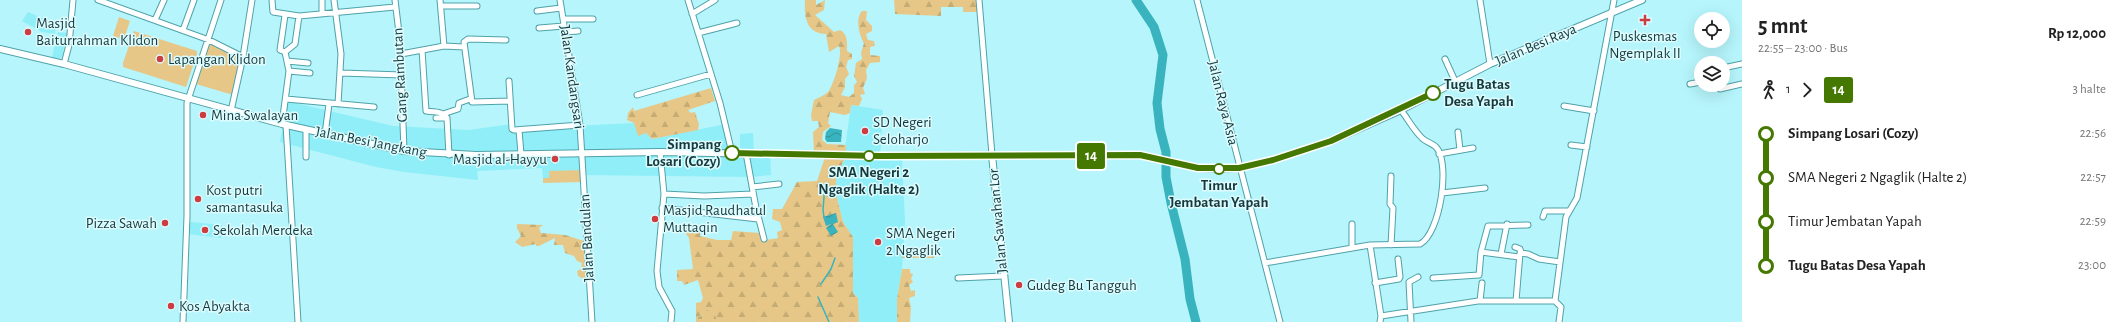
<!DOCTYPE html>
<html lang="id">
<meta charset="utf-8">
<style>
body{margin:0;font-family:"Alegreya Sans",sans-serif;background:#f6f6f6;color:#222;height:100vh;display:flex;flex-direction:column;font-size:15px;white-space:nowrap}
*{box-sizing:border-box;margin:0}
p{font-size:13px;color:#767676}
.icon{flex:none;width:22px;height:22px;fill:none;stroke:currentColor;stroke-width:2;stroke-linecap:round;stroke-linejoin:round}
.map{position:relative;flex:1;overflow:hidden}
.panel{display:flex;flex-direction:column;background:#fff;width:380px}
.panel>*{flex:none}
.badge{padding:0 8px;border-radius:3px;font-size:14px;line-height:26px}
.buttons{position:absolute;left:1694px;top:12px;display:grid;gap:8px}
.buttons a{display:grid;place-items:center;width:36px;height:36px;border-radius:50%;background:#fff;box-shadow:0 4px 16px #0002;font-size:20px}
.map>.badge{position:absolute;translate:-50% -50%;box-shadow:0 0 0 2px #fff}
.legs{display:flex;align-items:center;gap:6px;height:44px;padding:0 16px;font-size:13px}
.legs p{margin-inline-start:auto}
.summary{display:flex;align-items:center;justify-content:space-between;height:68px;padding:0 16px}
h1{font-size:22px;font-weight:700;line-height:30px}
ul{padding:0 16px;list-style:none}
li{display:flex;align-items:center;gap:14px;height:44px;font-size:15px}
li i{display:grid;place-items:center;width:6px;height:100%;margin:0 5px;background:currentColor}
li i::after{content:'';width:10px;height:10px;margin:-5px;border:3px solid;border-radius:50%;background:#fff}
li p{margin-inline-start:auto}
li:first-child i{background:linear-gradient(#0000 50%,currentColor 0)}
li:last-child i{background:linear-gradient(currentColor 50%,#0000 0)}
main{display:flex;flex:1;min-height:0}
.map>svg:first-child{display:block}
</style>
<main>
<div class="map">
<svg width="1742" height="322" viewBox="0 0 1742 322">
<defs>
<pattern id="forest-firs" width="22" height="20" patternUnits="userSpaceOnUse"><rect width="22" height="20" fill="#e7c787"/><path d="M5 1l3.5 6h-7zM16 11l3.5 6h-7z" fill="#c5ac75"/></pattern>
<pattern id="cemetery-stones" width="16" height="16" patternUnits="userSpaceOnUse"><rect width="16" height="16" fill="#e7c787"/><path d="M2 7V4a2 2 0 0 1 4 0v3zM10 15v-3a2 2 0 0 1 4 0v3z" fill="#c5ac75"/></pattern>
<pattern id="garden-furrows" width="10" height="10" patternUnits="userSpaceOnUse"><rect width="10" height="10" fill="#e7c787"/><path d="M-1 1l2-2M0 10L10 0M9 11l2-2" fill="none" stroke="#c5ac75"/></pattern>
<pattern id="water-waves" width="16" height="10" patternUnits="userSpaceOnUse"><rect width="16" height="10" fill="#39b4be"/><path d="M0 5q4-4 8 0t8 0" fill="none" stroke="#2f939c"/></pattern>
</defs>
<rect width="100%" height="100%" fill="#b5f5fb"/>
<path fill="#8feef7" d="M 28,12 L 56,24 L 55,34 L 42,32 L 22,21 Z
M 58,32 L 67,33 L 62,57 L 59,59 L 52,57 Z
M 287,101 L 393,126 L 469,130 L 511,124 L 512,129 L 634,123 L 637,129 L 646,133 L 652,139 L 726,124 L 732,153 L 740,153 L 740,134 L 753,133 L 754,153 L 770,153 L 771,175 L 750,177 L 583,175 L 549,171 L 549,178 L 543,178 L 542,168 L 477,171 L 478,180 L 404,172 L 376,167 L 280,142 Z
M 851,105 L 883,110 L 880,156 L 844,155 Z
M 845,158 L 902,159 L 905,222 L 902,269 L 897,299 L 897,322 L 859,322 L 858,298 L 853,293 L 853,237 L 843,222 L 836,194 L 836,177 Z
M 190,222 L 222,225 L 221,238 L 189,234 Z"/>
<path fill="#e7c787" d="M 119,17 L 130,21 L 124,39 L 113,36 Z
M 134,31 L 197,51 L 197,54 L 186,87 L 123,67 L 123,63 Z
M 210,42 L 241,58 L 233,95 L 196,84 Z
M 583,170 L 584,182 L 543,183 L 543,178 L 549,178 L 549,171 Z"/>
<path fill="url(#forest-firs)" d="M 805,0 L 816,0 L 816,5 L 825,0 L 824,10 L 815,15 L 834,32 L 840,30 C 848,34 847,43 847,51 L 852,54 L 852,59 L 848,60 L 846,67 L 849,74 L 845,79 L 845,87 L 841,95 L 849,97 L 854,93 L 854,85 L 857,82 L 854,76 L 856,63 L 862,59 L 861,53 L 864,43 C 859,35 855,18 862,11 L 867,11 L 866,20 L 872,26 L 872,31 L 866,34 L 868,40 L 874,41 L 875,46 L 870,47 L 870,55 L 880,56 L 880,62 L 870,63 L 866,70 L 867,78 L 863,88 L 865,94 L 860,95 L 862,99 L 859,106 L 851,105 L 850,113 L 845,115 L 830,112 L 828,123 L 831,126 L 823,132 L 822,140 L 827,144 L 846,145 L 845,158 L 836,177 L 836,194 L 843,222 L 853,237 L 853,293 L 858,298 L 859,322 L 719,322 L 713,313 L 696,317 L 696,303 L 701,302 L 703,298 L 698,280 L 684,285 L 682,281 L 677,281 L 677,270 L 693,269 L 689,238 L 682,228 L 694,224 L 700,231 L 700,236 L 717,240 L 731,240 L 733,231 L 760,233 C 765,241 768,240 778,238 L 777,232 L 782,230 L 780,222 L 772,219 L 773,209 L 782,209 L 797,182 L 817,181 L 825,157 L 814,154 L 813,132 L 819,127 L 818,121 L 812,121 L 811,115 L 814,100 C 818,98 825,95 828,92 C 834,84 843,55 839,46 L 829,52 L 826,34 C 806,33 804,17 805,0 Z
M 894,0 L 979,0 L 980,12 L 963,12 L 963,7 L 941,7 L 941,16 L 895,14 Z
M 711,88 L 715,101 L 688,110 L 691,113 L 695,112 L 699,124 L 698,130 L 652,139 L 646,133 L 638,136 L 634,123 L 627,120 L 628,113 L 633,107 L 634,111 Z
M 517,224 L 543,225 L 539,228 L 541,233 L 565,235 L 587,242 L 589,275 L 584,279 L 578,276 L 577,271 L 581,269 L 582,263 L 577,261 L 574,256 L 565,253 L 563,245 L 554,245 L 555,238 L 539,246 L 536,246 L 536,244 L 522,247 L 515,242 L 521,236 L 517,228 Z
M 902,269 L 910,269 L 910,273 L 913,274 L 911,279 L 913,282 L 909,285 L 911,291 L 915,290 L 915,296 L 909,298 L 911,307 L 910,322 L 897,322 L 897,299 Z"/>
<path fill="url(#cemetery-stones)" d="M 707,310 L 713,313 L 719,322 L 696,322 L 696,317 L 702,316 Z"/>
<path fill="url(#garden-furrows)" d="M 903,248 L 934,248 L 934,258 L 902,258 Z"/>
<path fill="url(#water-waves)" d="M 830,128 L 842,130 L 841,142 L 827,142 L 825,139 L 826,132 Z
M 836,213 L 838,222 L 833,224 L 838,232 L 831,236 L 826,228 L 831,224 L 826,226 L 823,217 Z"/>
<g fill="none" stroke-linecap="round" stroke-linejoin="round">
<path stroke="#39b4be" stroke-width="1.5" d="M 824,217 L 823,210 L 825,184
M 821,284 L 831,269 L 835,258
M 818,297 L 829,322"/>
<path stroke="#39b4be" stroke-width="9" d="M 1136,0 L 1154,27 L 1163,55 L 1157,103 L 1160,129 L 1166,152 L 1166,177 L 1171,203 L 1185,259 L 1190,299 L 1196,322"/>
<defs>
<path id="minor" d="M 98,0 L 209,40 L 243,57 L 231,111
M 272,0 L 273,12 L 299,16 L 395,7
M 334,0 L 341,54 L 338,104
M 395,0 L 400,41 L 404,151
M 440,0 L 444,46
M 560,0 L 580,125 L 592,322
M 688,0 L 720,103 L 732,153
M 979,0 L 992,155
M 1197,0 L 1280,322
M 1480,0 L 1490,64
M 441,6 L 477,6
M 537,11 L 561,8
M 322,14 L 322,0
M 692,14 L 715,0
M 285,15 L 280,50 L 285,52
M 563,19 L 593,19
M 155,20 L 164,0
M 539,28 L 564,26
M 183,30 L 194,0
M 566,32 L 578,31
M 698,33 L 737,23
M 506,40 L 468,39 L 464,42 L 472,102 L 510,101
M 422,50 L 426,111 C 434,112 443,111 447,118 L 449,155
M 401,54 L 444,46 L 464,47
M 243,57 L 252,0
M 1445,59 L 1455,81
M 287,61 L 308,63
M 64,64 L 69,45 L 73,0
M 1723,68 L 1742,64
M 289,71 L 310,73
M 341,73 L 402,75
M 509,81 L 512,129 L 514,130 L 580,125
M 1690,84 L 1701,82
M 1719,85 L 1720,89 L 1742,84
M 637,95 L 711,74
M 286,99 L 374,107
M 1564,106 L 1594,111
M 443,114 L 458,109 L 459,103 L 470,99
M 436,118 L 447,118
M 282,124 L 289,71 L 285,52 L 295,44 L 299,16
M 286,125 L 298,322
M 306,130 L 306,157
M 519,130 L 521,154
M 1458,132 L 1460,150
M 325,134 L 329,104
M 1571,145 L 1587,147
M 660,152 L 664,194 L 657,271 L 659,287 L 672,311 L 671,322
M 746,153 L 756,208 L 764,239
M 1439,154 L 1473,148
M 752,187 L 779,184
M 1442,193 L 1485,188
M 664,194 L 704,196 L 753,194
M 662,208 L 758,219
M 1543,217 L 1545,211 L 1568,211
M 1370,245 L 1381,316 L 1380,322
M 1391,245 L 1393,208 L 1390,204 L 1391,176
M 1515,247 L 1520,249 L 1521,252
M 1352,248 L 1352,224
M 1481,252 L 1519,257
M 1501,254 L 1507,224
M 1265,263 L 1370,245 L 1420,244 C 1440,234 1451,163 1436,147 C 1433,144 1427,142 1423,139 C 1414,131 1408,119 1401,110
M 958,278 L 1003,276
M 1433,278 L 1479,275 L 1481,252 L 1488,226 L 1528,225
M 1375,283 L 1399,279 L 1400,277 L 1398,259
M 1480,301 L 1482,283
M 1516,301 L 1520,253 L 1528,254 L 1539,259 L 1560,262
M 1381,316 L 1478,301 L 1555,301
M 183,322 L 187,216 L 187,103 L 221,0
M 1411,322 L 1409,282 L 1418,277
M 1559,322 L 1561,307 L 1555,301 L 1566,217 L 1577,198 L 1614,0"/>
<path id="major" d="M 0,49 L 64,64 L 282,124 L 404,151 L 476,155 L 660,152 L 880,156 L 1140,155 L 1198,168 L 1221,169 L 1239,168 L 1273,160 L 1331,141 L 1401,110 L 1490,64 L 1642,0
M 992,155 L 1009,322"/>
</defs>
<use href="#minor" stroke="#4fa2a9" stroke-width="7"/>
<use href="#major" stroke="#4fa2a9" stroke-width="8"/>
<use href="#minor" stroke="#fff" stroke-width="5"/>
<use href="#major" stroke="#fff" stroke-width="6"/>
</g>
<g fill="none" stroke-linecap="round" stroke-linejoin="round">
<defs>
<path id="line-1" d="M 732,153 L 880,156 L 1140,155 L 1198,168 L 1239,168 L 1273,160 L 1331,141 L 1433,93"/>
</defs>
<use href="#line-1" stroke="#fff" stroke-width="9"/>
<use href="#line-1" stroke="#447800" stroke-width="6"/>
</g>
<g fill="#cd3d40" stroke="#ddfcff" stroke-width="1.5">
<path d="M1643 14h4v4h4v4h-4v4h-4v-4h-4v-4h4z"/>
<circle cx="28" cy="32" r="4"/>
<circle cx="160" cy="59" r="4"/>
<circle cx="203" cy="115" r="4"/>
<circle cx="865" cy="131" r="4"/>
<circle cx="555" cy="159" r="4"/>
<circle cx="198" cy="199" r="4"/>
<circle cx="655" cy="219" r="4"/>
<circle cx="165" cy="223" r="4"/>
<circle cx="205" cy="230" r="4"/>
<circle cx="878" cy="242" r="4"/>
<circle cx="1019" cy="285" r="4"/>
<circle cx="171" cy="306" r="4"/>
</g>
<g fill="#fff" stroke="#447800" stroke-width="2">
<circle cx="1433" cy="93" r="7"/>
<circle cx="732" cy="153" r="7"/>
<circle cx="869" cy="156" r="5"/>
<circle cx="1219" cy="169" r="5"/>
</g>
<g text-anchor="middle" dominant-baseline="central" stroke-width="3" stroke-linejoin="round" paint-order="stroke">
<g font-size="15" fill="#16393c" stroke="#ddfcff" text-anchor="start">
<text x="36" y="23">Masjid<tspan x="36" dy="17">Baiturrahman Klidon</tspan></text>
<text x="1645" y="36" text-anchor="middle">Puskesmas<tspan x="1645" dy="17">Ngemplak II</tspan></text>
<text x="168" y="59">Lapangan Klidon</text>
<text x="211" y="115">Mina Swalayan</text>
<text x="873" y="122">SD Negeri<tspan x="873" dy="17">Seloharjo</tspan></text>
<text x="547" y="159" text-anchor="end">Masjid al-Hayyu</text>
<text x="206" y="190">Kost putri<tspan x="206" dy="17">samantasuka</tspan></text>
<text x="663" y="210">Masjid Raudhatul<tspan x="663" dy="17">Muttaqin</tspan></text>
<text x="157" y="223" text-anchor="end">Pizza Sawah</text>
<text x="213" y="230">Sekolah Merdeka</text>
<text x="886" y="233">SMA Negeri<tspan x="886" dy="17">2 Ngaglik</tspan></text>
<text x="1027" y="285">Gudeg Bu Tangguh</text>
<text x="179" y="306">Kos Abyakta</text>
</g>
<g font-size="15" fill="#16393c" stroke="#ddfcff">
<text transform="translate(1536 45) rotate(-23)">Jalan Besi Raya</text>
<text transform="translate(400 75) rotate(-93)">Gang Rambutan</text>
<text transform="translate(572 77) rotate(82)">Jalan Kandangsari</text>
<text transform="translate(1223 103) rotate(76)">Jalan Raya Asia</text>
<text transform="translate(371 142) rotate(11)">Jalan Besi Jangkang</text>
<text transform="translate(998 221) rotate(-95)">Jalan Sawahan Lor</text>
<text transform="translate(587 238) rotate(-93)">Jalan Bandulan</text>
</g>
<g font-size="15" font-weight="bold" fill="#16393c" stroke="#ddfcff">
<text x="1444" y="84" text-anchor="start">Tugu Batas<tspan x="1444" dy="17">Desa Yapah</tspan></text>
<text x="721" y="144" text-anchor="end">Simpang<tspan x="721" dy="17">Losari (Cozy)</tspan></text>
<text x="869" y="172">SMA Negeri 2<tspan x="869" dy="17">Ngaglik (Halte 2)</tspan></text>
<text x="1219" y="185">Timur<tspan x="1219" dy="17">Jembatan Yapah</tspan></text>
</g>
</g>
</svg>
<div class="buttons">
<a><svg class="icon" aria-label="locate" viewBox="0 0 24 24"><circle cx="12" cy="12" r="6"/><path d="M12 2v4M12 18v4M2 12h4M18 12h4"/></svg></a>
<a><svg class="icon" aria-label="layers" viewBox="0 0 24 24"><path d="M12 4l9 5-9 5-9-5zM3 14l9 5 9-5"/></svg></a>
</div>
<b class="badge" style="left:1091px;top:156px;background:#447800;color:#fff">14</b>
</div>
<section class="panel">
<div class="summary"><div><h1>5 mnt</h1><p>22:55 – 23:00 · Bus</p></div><b>Rp 12,000</b></div>
<div class="legs"><svg class="icon" aria-label="walk" viewBox="0 0 24 24"><circle cx="13" cy="4" r="2"/><path d="M13 8l-2 6 4 7M11 14l-3 7M7 12l3-4h3l4 4"/></svg>1<svg class="icon" aria-label="forward" viewBox="0 0 24 24"><path d="M9 5l7 7-7 7"/></svg><b class="badge" style="background:#447800;color:#fff">14</b><p>3 halte</p></div>
<ul>
<li><i style="color:#447800"></i><b>Simpang Losari (Cozy)</b><p>22:56</p></li>
<li><i style="color:#447800"></i><span>SMA Negeri 2 Ngaglik (Halte 2)</span><p>22:57</p></li>
<li><i style="color:#447800"></i><span>Timur Jembatan Yapah</span><p>22:59</p></li>
<li><i style="color:#447800"></i><b>Tugu Batas Desa Yapah</b><p>23:00</p></li>
</ul>
</section>
</main>
